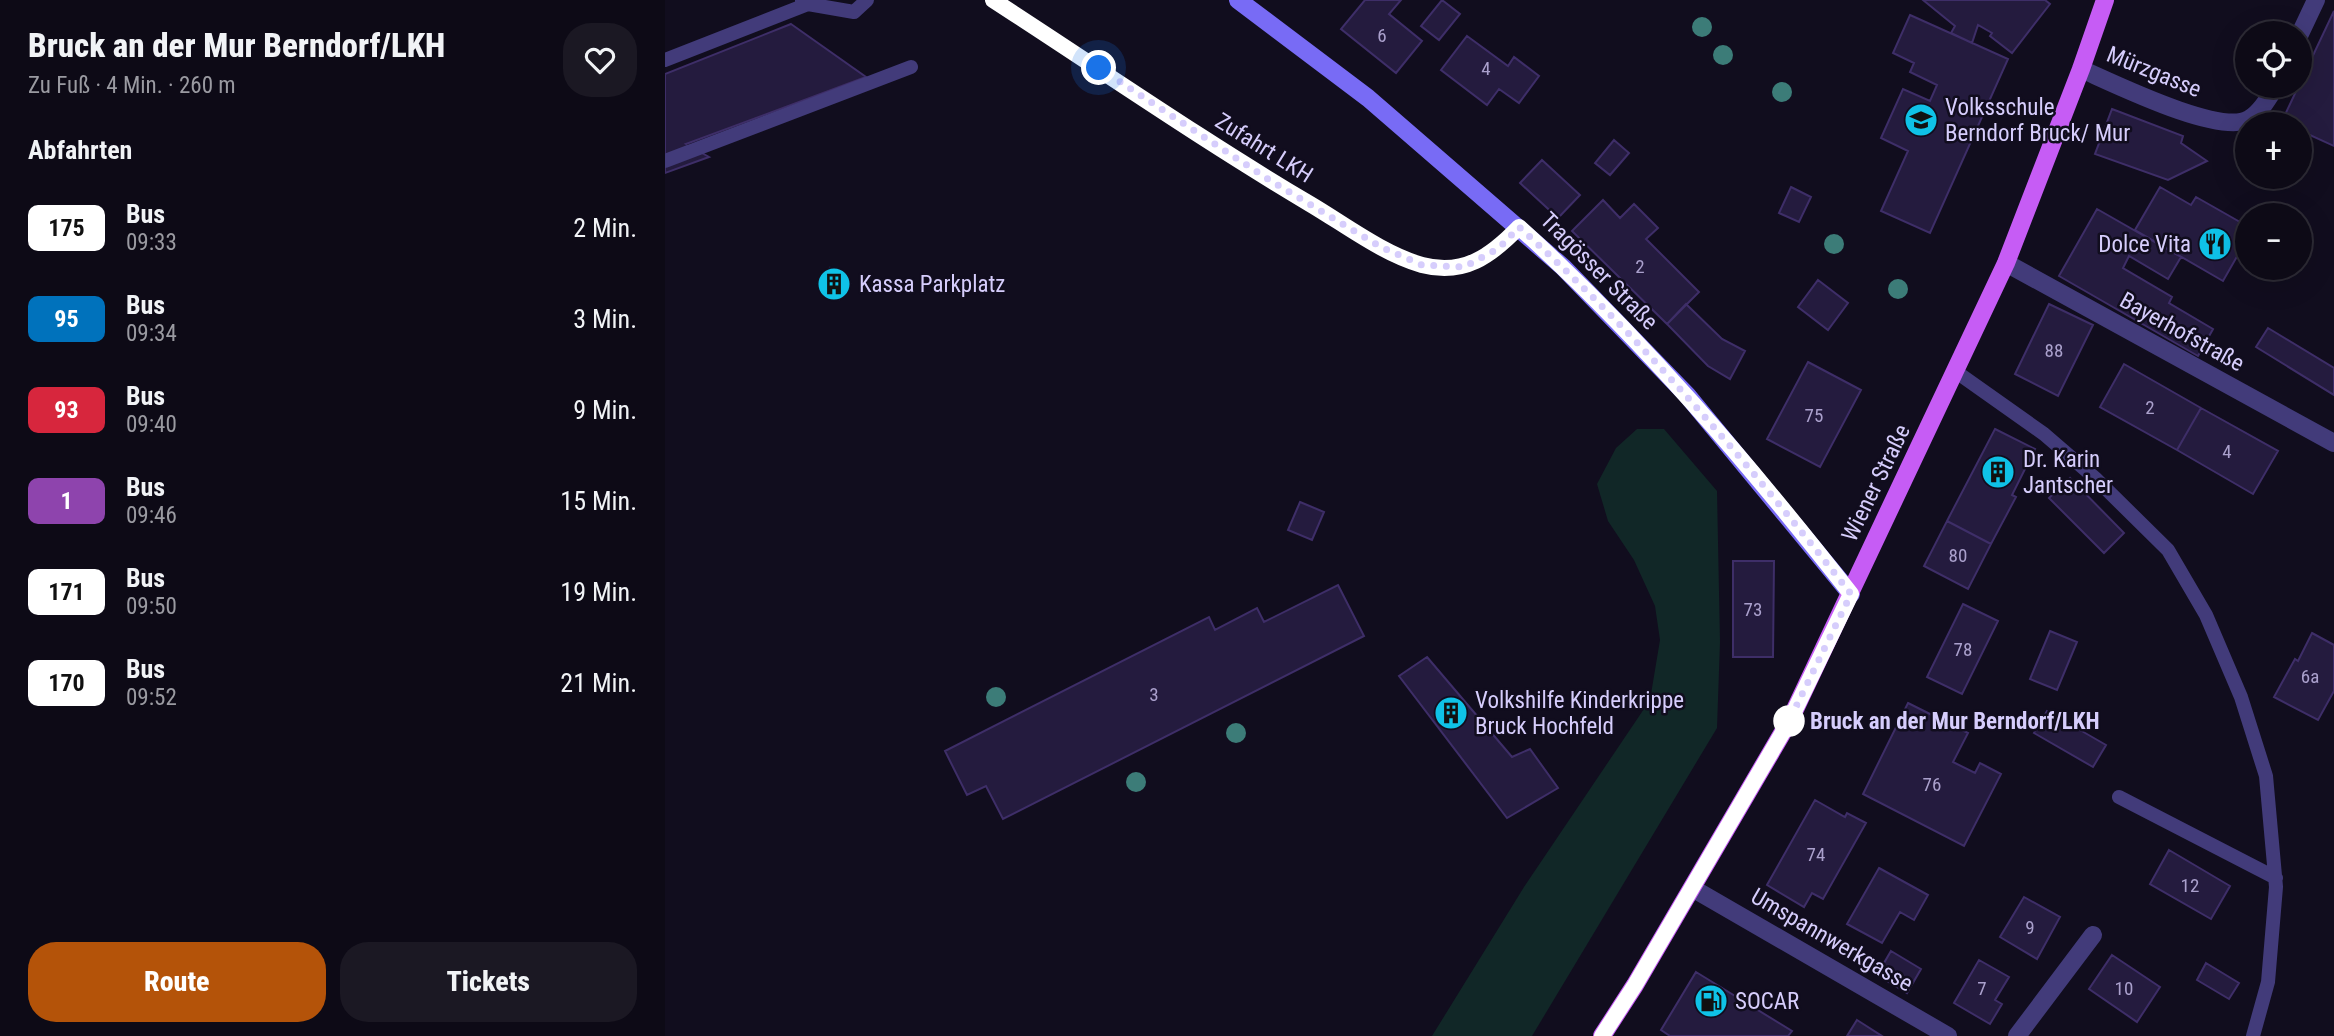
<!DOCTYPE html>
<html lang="de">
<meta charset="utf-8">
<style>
body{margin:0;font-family:"Roboto Condensed",sans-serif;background:#1b1823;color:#f1f3f6;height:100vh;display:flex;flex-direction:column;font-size:26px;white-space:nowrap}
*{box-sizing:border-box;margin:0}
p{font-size:23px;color:#9a9aa1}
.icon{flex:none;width:38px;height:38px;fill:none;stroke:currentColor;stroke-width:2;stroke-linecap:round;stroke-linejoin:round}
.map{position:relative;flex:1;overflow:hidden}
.panel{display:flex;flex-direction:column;background:#0d0a16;width:665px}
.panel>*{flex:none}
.badge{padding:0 14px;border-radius:10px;font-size:24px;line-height:46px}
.fabs{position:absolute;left:1570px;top:21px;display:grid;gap:14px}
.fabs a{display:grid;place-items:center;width:77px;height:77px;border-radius:50%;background:#0d0a16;box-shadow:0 7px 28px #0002,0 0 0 2px #2d2b35;font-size:35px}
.you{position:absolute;width:35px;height:35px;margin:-18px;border:5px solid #fff;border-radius:50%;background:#1a73e8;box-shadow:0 0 0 10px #1a73e833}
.map>.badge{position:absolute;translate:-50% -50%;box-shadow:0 0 0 4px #fff}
h2{padding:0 28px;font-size:26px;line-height:63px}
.round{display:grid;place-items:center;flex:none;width:74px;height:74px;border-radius:28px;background:#1b1823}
.headline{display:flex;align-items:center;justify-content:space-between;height:119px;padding:0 28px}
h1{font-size:33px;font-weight:800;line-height:52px}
.primary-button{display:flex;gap:14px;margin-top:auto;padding:14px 28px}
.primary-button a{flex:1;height:80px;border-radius:28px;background:#b45309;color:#fff;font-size:28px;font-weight:800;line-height:80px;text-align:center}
.primary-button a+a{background:#1b1823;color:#f1f3f6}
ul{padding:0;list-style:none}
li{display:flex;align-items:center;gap:21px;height:91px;padding:0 28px}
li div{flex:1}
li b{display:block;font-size:26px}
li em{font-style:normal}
li .badge{min-width:77px;font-weight:700;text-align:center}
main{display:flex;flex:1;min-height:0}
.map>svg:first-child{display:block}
</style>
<main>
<section class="panel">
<div class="headline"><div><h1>Bruck an der Mur Berndorf/LKH</h1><p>Zu Fuß · 4 Min. · 260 m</p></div><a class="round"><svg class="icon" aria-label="heart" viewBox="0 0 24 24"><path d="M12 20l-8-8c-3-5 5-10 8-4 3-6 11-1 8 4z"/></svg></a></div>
<h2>Abfahrten</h2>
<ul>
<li><span class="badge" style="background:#fff;color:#111">175</span><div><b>Bus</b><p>09:33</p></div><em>2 Min.</em></li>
<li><span class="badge" style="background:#0072bc;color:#fff">95</span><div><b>Bus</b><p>09:34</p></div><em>3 Min.</em></li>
<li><span class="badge" style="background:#d7263d;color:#fff">93</span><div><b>Bus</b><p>09:40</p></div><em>9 Min.</em></li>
<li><span class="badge" style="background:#8e44ad;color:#fff">1</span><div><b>Bus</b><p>09:46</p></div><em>15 Min.</em></li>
<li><span class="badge" style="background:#fff;color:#111">171</span><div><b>Bus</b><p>09:50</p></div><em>19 Min.</em></li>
<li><span class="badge" style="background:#fff;color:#111">170</span><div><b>Bus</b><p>09:52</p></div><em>21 Min.</em></li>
</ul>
<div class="primary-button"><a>Route</a><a>Tickets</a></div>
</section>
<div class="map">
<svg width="1669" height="1036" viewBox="0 0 1669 1036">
<rect width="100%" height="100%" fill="#110d1e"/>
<path fill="#112727" d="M 972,429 L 999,429 L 1052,491 L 1055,642 L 1052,728 L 867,1036 L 767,1036 L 859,887 L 985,700 L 995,640 L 990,606 L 969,560 L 943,521 L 932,484 L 951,448 Z"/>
<path fill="#241b3e" stroke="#3e2e68" stroke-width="2" d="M 700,0 L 736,0 L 724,14 L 757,41 L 731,73 L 676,29 Z
M 777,0 L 795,14 L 774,40 L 756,26 Z
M 1258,0 L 1380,0 L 1385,4 L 1347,53 L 1325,36 L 1327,33 L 1313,25 L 1307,43 L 1286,33 L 1290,26 Z
M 1669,11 L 1669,146 L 1634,130 L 1634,124 L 1623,124 L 1617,121 Z
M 1245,15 L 1343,59 L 1265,233 L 1216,211 L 1243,151 L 1216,138 L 1238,89 L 1265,101 L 1272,85 L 1245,72 L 1249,63 L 1228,53 Z
M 126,24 L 201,77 L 21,144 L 44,157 L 0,173 L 0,74 Z
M 802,36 L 843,66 L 849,57 L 874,76 L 854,103 L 834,89 L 822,105 L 776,70 Z
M 1447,109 L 1518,136 L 1516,143 L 1542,161 L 1503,180 L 1430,154 Z
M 949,140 L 964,153 L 945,175 L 930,163 Z
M 877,160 L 915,195 L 893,218 L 855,183 Z
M 1126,187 L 1146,197 L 1134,222 L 1114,213 Z
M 1495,187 L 1526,205 L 1531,197 L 1582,226 L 1582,239 L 1558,281 L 1470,230 Z
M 938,200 L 955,218 L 969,204 L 993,228 L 981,239 L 1034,292 L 1002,324 L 907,231 Z
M 1432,209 L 1516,257 L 1503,279 L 1464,256 L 1458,268 L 1507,297 L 1504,303 L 1548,329 L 1533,356 L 1394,276 Z
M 165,268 L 185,284 L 174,299 L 153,283 Z
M 1153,280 L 1183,303 L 1163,330 L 1133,307 Z
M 1021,304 L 1057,339 L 1080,351 L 1065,379 L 1043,366 L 1002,324 Z
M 1384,304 L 1428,325 L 1393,396 L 1350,374 Z
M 1603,328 L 1669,368 L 1669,395 L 1591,347 Z
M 1143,362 L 1196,390 L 1155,467 L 1102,439 Z
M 1459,364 L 1536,408 L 1512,450 L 1435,407 Z
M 1536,408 L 1613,451 L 1588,494 L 1512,450 Z
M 1330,429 L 1370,449 L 1347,495 L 1351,497 L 1326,544 L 1282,521 Z
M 1405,478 L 1459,533 L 1439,553 L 1384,498 Z
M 635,502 L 659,512 L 647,540 L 623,530 Z
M 1282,521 L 1326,544 L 1303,589 L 1259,566 Z
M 1068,561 L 1109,561 L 1108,657 L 1068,657 Z
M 673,585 L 699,636 L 338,819 L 321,786 L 302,795 L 280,751 L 544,617 L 550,630 L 592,608 L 599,622 Z
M 1298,604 L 1333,621 L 1297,694 L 1262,677 Z
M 1385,631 L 1412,642 L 1392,690 L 1365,679 Z
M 1647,633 L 1669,645 L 1669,691 L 1653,720 L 1609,697 L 1630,659 L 1633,661 Z
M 762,657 L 847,757 L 865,749 L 893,788 L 842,818 L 734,676 Z
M 1243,703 L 1303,733 L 1288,762 L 1310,773 L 1315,763 L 1336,774 L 1299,846 L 1198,794 Z
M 1382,711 L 1441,745 L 1428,767 L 1369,733 Z
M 1150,800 L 1180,817 L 1182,813 L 1201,823 L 1158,899 L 1147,893 L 1139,907 L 1102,885 Z
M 1504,850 L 1565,886 L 1546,919 L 1485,884 Z
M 1214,868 L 1263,895 L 1249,920 L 1235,912 L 1217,943 L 1182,924 Z
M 1359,897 L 1395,917 L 1372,959 L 1335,937 Z
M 1226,951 L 1256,969 L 1242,993 L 1212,975 Z
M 1447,955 L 1495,987 L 1472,1022 L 1424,989 Z
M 1314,960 L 1344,977 L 1330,1000 L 1337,1004 L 1325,1024 L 1289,1003 Z
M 1541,963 L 1574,983 L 1564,999 L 1532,980 Z
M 1031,972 L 1127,1031 L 1123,1036 L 1005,1036 L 996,1030 Z
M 1192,1020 L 1217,1036 L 1182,1036 Z"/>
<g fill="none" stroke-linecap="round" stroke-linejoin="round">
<path stroke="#423b7a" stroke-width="14" d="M 328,0 C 432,67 534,138 640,201 C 674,222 719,254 757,265 C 799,276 826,256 854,227
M 137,1 L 143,4 L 189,12 L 202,0
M 0,60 L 143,4
M 0,161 L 246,67
M 1290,371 L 1379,434 L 1430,478 L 1503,550 L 1541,615 L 1576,697 L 1601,776 L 1611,887 L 1603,982 L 1588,1036
M 1454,797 L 1611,878"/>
<path stroke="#423b7a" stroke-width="18" d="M 1634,36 L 1651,0
M 1416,69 C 1448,83 1555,136 1584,119 C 1596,112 1604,97 1611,86
M 1341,263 L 1669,443
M 1027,888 L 1283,1036
M 1352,1036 L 1428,935"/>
<path stroke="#786bf5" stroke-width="18" d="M 573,0 L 703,98 L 898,267 L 1022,395 L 1186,594"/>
<path stroke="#c65cf5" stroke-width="18" d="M 937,1036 L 970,985 L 1125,720 L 1341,263 L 1416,69 L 1440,0"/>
</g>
<g fill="#3c7c78">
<circle cx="1037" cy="27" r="10"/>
<circle cx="1058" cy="55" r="10"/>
<circle cx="1117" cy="92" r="10"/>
<circle cx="1169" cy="244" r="10"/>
<circle cx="1233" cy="289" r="10"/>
<circle cx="331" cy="697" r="10"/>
<circle cx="571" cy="733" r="10"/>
<circle cx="471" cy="782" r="10"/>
</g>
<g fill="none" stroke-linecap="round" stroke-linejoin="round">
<defs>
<path id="line" d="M 328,0 C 433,68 537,140 645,204 C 679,224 718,254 757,265 C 799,276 826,256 854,227 C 977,338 1084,464 1186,594 L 1125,720 L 970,985 L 937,1036"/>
</defs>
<use href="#line" stroke="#fff" stroke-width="16"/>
<use href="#line" stroke="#fff" stroke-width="10"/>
<path stroke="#d6cdfc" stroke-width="7" stroke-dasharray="0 12.6" d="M 434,68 L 606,181 L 716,247 L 757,265 L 799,267 L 834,248 L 854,227 C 977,338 1084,464 1186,594 L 1124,721"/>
</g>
<defs>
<symbol id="school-disc" viewBox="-11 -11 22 22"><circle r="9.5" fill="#0fc2e7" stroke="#110d1e"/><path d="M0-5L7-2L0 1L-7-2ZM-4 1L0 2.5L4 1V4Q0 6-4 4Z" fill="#111"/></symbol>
<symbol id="restaurant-disc" viewBox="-11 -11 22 22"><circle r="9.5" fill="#0fc2e7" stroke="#110d1e"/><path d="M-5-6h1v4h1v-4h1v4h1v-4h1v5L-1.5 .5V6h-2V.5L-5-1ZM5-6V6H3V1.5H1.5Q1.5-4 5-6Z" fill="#111"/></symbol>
<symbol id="building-disc" viewBox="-11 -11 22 22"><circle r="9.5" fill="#0fc2e7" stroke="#110d1e"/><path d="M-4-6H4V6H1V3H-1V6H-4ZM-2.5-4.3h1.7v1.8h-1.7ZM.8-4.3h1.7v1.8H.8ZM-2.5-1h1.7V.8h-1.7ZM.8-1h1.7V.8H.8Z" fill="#111"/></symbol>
<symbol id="fuel-disc" viewBox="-11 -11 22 22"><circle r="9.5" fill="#0fc2e7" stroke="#110d1e"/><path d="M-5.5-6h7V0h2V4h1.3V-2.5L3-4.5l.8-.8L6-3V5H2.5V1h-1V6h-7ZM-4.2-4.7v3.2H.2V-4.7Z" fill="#111"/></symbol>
</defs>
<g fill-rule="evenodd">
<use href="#school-disc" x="1237" y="101" width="38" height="38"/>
<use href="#restaurant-disc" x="1531" y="225" width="38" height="38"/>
<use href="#building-disc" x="150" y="265" width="38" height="38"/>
<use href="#building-disc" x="1314" y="453" width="38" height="38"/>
<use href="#building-disc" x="767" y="694" width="38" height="38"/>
<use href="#fuel-disc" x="1027" y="982" width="38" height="38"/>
</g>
<circle fill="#fff" stroke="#fff" stroke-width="3.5" cx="1124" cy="721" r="14"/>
<g text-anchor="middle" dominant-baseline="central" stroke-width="5" stroke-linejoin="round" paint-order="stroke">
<g font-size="19" fill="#aaa0cc">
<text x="717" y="35">6</text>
<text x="821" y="68">4</text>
<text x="975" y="266">2</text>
<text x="1389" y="350">88</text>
<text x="1485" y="407">2</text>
<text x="1149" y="415">75</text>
<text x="1562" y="451">4</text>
<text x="1293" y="555">80</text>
<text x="1088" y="609">73</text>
<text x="1298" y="649">78</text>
<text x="1645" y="676">6a</text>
<text x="489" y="694">3</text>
<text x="1267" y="784">76</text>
<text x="1151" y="854">74</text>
<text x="1525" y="885">12</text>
<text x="1365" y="927">9</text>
<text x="1317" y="988">7</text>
<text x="1459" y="988">10</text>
</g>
<g font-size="23" fill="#d6cdfc" stroke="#110d1e">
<text transform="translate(1489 72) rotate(22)">Mürzgasse</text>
<text transform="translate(599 148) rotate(32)">Zufahrt LKH</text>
<text transform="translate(934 271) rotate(45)">Tragösser Straße</text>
<text transform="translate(1517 332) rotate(29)">Bayerhofstraße</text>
<text transform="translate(1211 483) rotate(-64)">Wiener Straße</text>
<text transform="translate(1167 940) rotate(30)">Umspannwerkgasse</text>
</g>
<g font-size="23" fill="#d6cdfc" stroke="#110d1e" text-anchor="start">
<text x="1280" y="107">Volksschule<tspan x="1280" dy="26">Berndorf Bruck/ Mur</tspan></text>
<text x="1526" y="244" text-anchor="end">Dolce Vita</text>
<text x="194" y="284">Kassa Parkplatz</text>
<text x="1358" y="459">Dr. Karin<tspan x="1358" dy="26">Jantscher</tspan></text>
<text x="810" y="700">Volkshilfe Kinderkrippe<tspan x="810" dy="26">Bruck Hochfeld</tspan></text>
<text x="1070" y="1001">SOCAR</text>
</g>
<g font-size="23" font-weight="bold" fill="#d6cdfc" stroke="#110d1e" text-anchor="start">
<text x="1145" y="721">Bruck an der Mur Berndorf/LKH</text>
</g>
</g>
</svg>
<div class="fabs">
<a><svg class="icon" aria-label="locate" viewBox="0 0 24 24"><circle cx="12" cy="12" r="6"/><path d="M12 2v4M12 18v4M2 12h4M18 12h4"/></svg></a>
<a>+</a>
<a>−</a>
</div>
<div class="you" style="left:434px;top:68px"></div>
</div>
</main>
